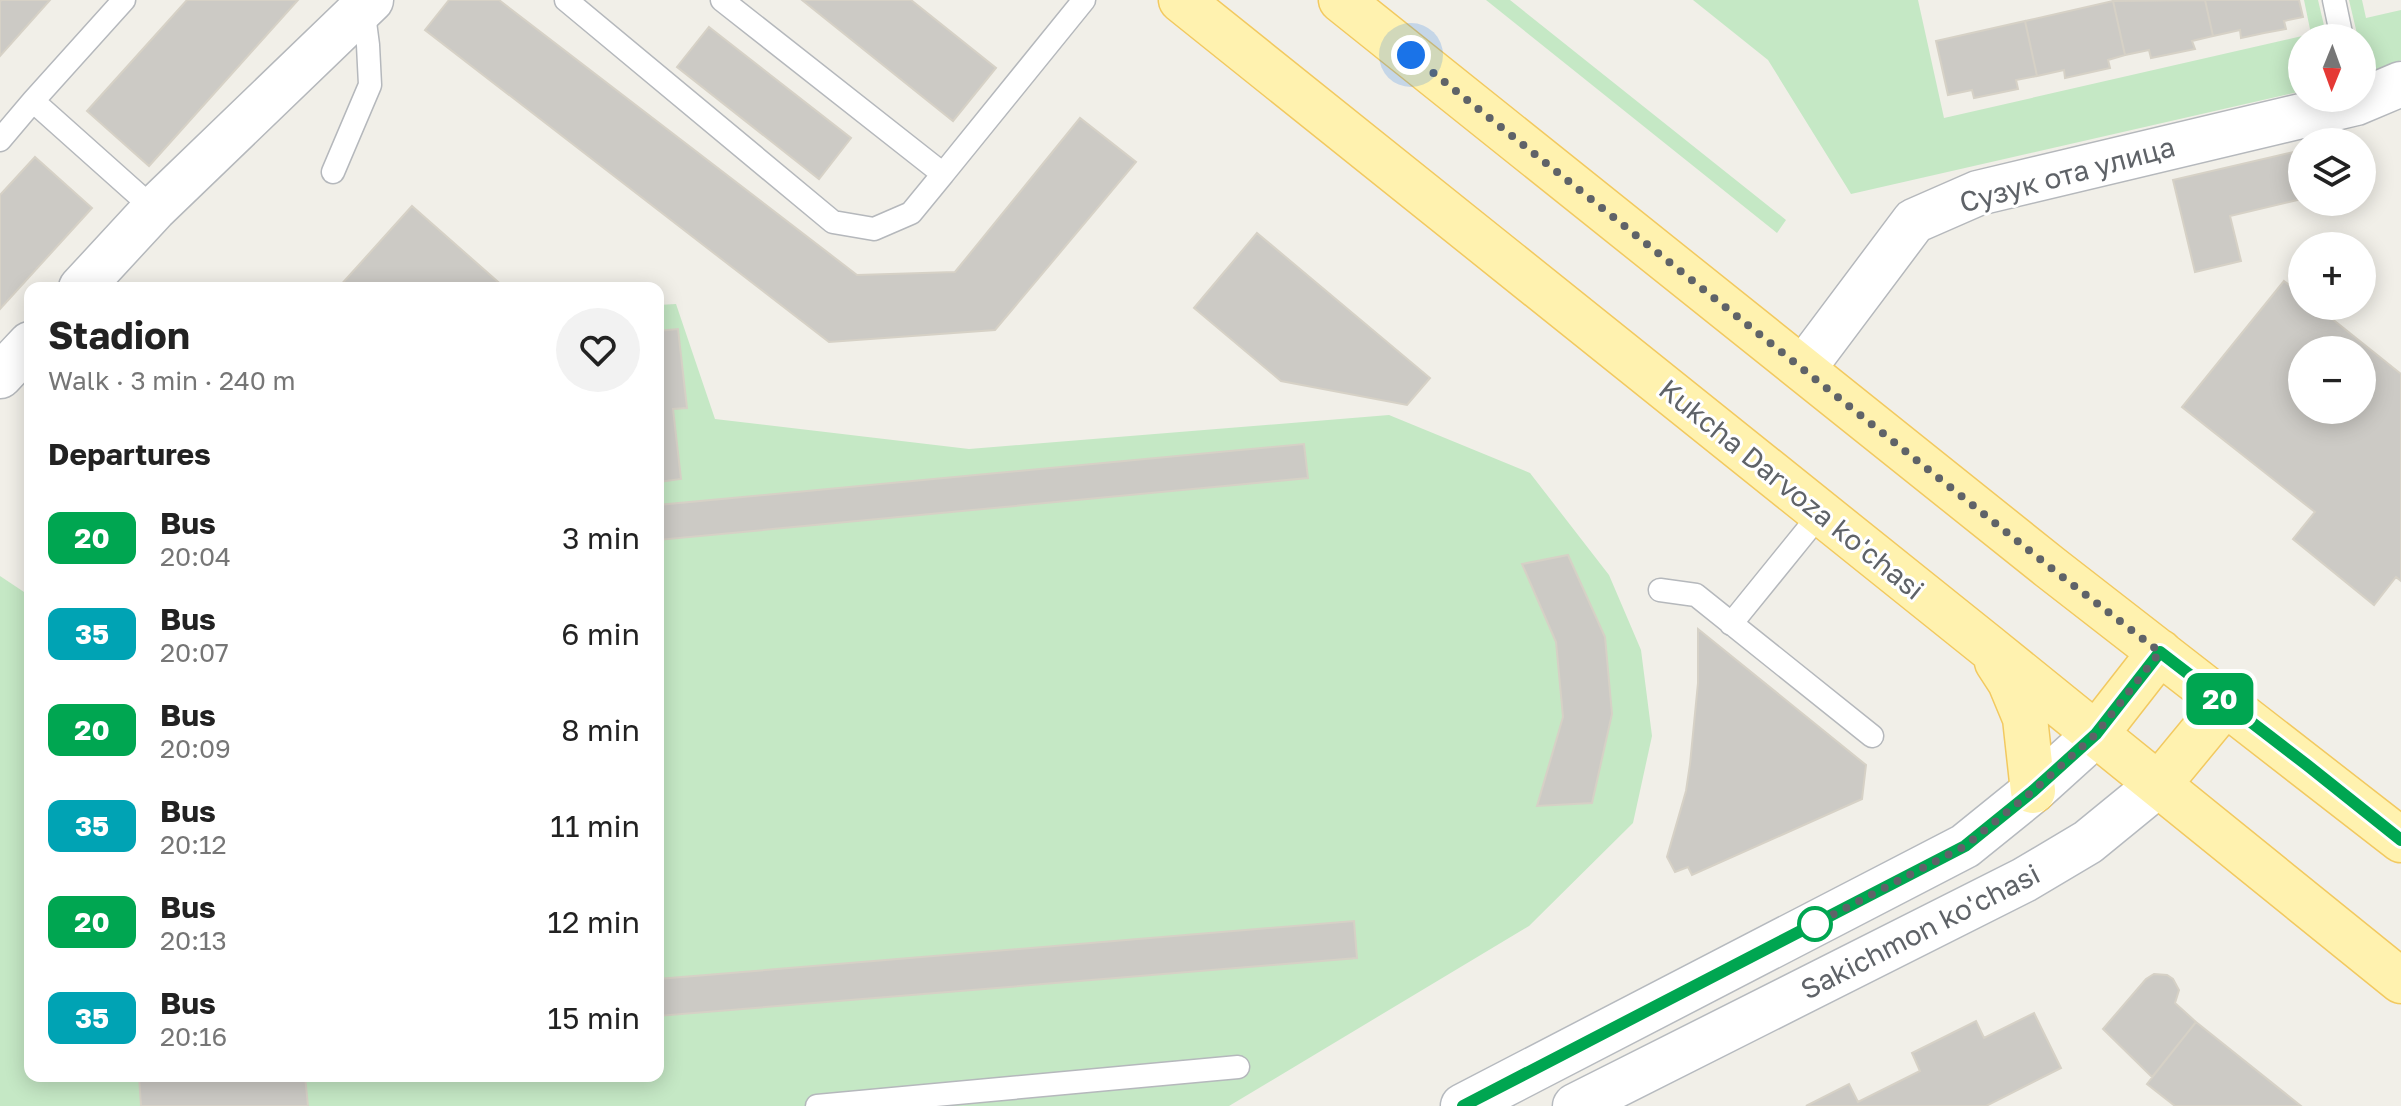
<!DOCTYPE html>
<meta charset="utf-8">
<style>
body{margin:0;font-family:"Golos Text",sans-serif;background:#f2f2f2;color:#222;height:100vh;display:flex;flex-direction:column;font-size:30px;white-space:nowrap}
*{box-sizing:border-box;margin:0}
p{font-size:26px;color:#767676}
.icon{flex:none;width:44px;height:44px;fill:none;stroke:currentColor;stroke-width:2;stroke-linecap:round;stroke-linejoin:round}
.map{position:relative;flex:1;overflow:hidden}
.sheet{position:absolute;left:24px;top:282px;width:640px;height:800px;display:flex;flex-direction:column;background:#fff;border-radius:16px;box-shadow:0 4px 20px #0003}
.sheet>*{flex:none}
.badge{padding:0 16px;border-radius:12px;font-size:28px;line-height:52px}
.needle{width:52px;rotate:181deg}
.tools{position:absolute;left:2288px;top:24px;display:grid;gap:16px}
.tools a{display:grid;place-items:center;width:88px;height:88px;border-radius:50%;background:#fff;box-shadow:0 4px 20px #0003;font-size:40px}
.you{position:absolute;width:40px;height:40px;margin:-20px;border:6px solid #fff;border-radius:50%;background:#1a73e8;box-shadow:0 0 0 12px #1a73e833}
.map>.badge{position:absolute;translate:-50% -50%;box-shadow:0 0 0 4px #fff}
h2{padding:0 24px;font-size:30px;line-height:72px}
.round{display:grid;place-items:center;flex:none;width:84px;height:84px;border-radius:42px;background:#f2f2f2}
.head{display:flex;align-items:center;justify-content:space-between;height:136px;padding:0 24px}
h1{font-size:38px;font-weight:700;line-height:60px}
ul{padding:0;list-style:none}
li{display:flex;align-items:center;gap:24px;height:96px;padding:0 24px}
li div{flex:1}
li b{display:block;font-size:30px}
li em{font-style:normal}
li .badge{min-width:88px;font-weight:700;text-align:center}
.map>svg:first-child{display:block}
</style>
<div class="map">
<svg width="2401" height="1106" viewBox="0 0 2401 1106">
<rect width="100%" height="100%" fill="#f1efe8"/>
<path fill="#c5e8c5" d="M 1486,0 L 1510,0 L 1786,220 L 1777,233 Z
M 1693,0 L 1918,0 L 1944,118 L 2311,34 L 2304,0 L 2318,0 L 2327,38 L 2302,38 L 2302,91 L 1851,194 L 1768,60 Z
M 2349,0 L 2362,0 L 2366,18 L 2401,10 L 2401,60 L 2366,77 L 2362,57 L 2362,38 L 2358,38 Z
M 676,304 L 715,419 L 969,449 L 1389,415 L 1530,473 L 1609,575 L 1641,650 L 1652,736 L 1633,823 L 1529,926 L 1229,1106 L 0,1106 L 0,576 L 30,596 L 30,1076 L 658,1076 L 658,305 Z"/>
<path fill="#cccac5" stroke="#d6d1c6" stroke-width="2" fill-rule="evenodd" d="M 1,0 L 50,0 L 0,56 L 0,2 Z
M 187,0 L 298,0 L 149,166 L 87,111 Z
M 449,0 L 499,0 L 857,275 L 955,272 L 1080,118 L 1136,162 L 995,330 L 829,342 L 425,30 Z
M 802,0 L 911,0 L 996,68 L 953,121 Z
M 2205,0 L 2213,36 L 2192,41 L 2195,49 L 2151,58 L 2149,50 L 2125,55 L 2113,1 Z
M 2205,0 L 2299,0 L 2303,17 L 2284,21 L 2286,29 L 2264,33 L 2241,38 L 2240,30 L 2213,36 Z
M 2113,1 L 2125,55 L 2108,60 L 2110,68 L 2065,78 L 2064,70 L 2037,76 L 2025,21 Z
M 2025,21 L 2037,76 L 2016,80 L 2018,89 L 1974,98 L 1972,90 L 1948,95 L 1936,41 Z
M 709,27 L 851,138 L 819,179 L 677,67 Z
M 2302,150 L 2302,199 L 2230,216 L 2241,261 L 2195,272 L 2173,180 Z
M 35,157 L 92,208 L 0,309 L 0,195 Z
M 412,206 L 505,288 L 338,288 Z
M 1257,233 L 1430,378 L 1407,405 L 1281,381 L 1194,308 Z
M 2284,281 L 2302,295 L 2302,306 L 2316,306 L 2401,374 L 2401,581 L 2396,577 L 2374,605 L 2293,539 L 2315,512 L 2182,407 ZM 2302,350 L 2362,350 L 2362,410 L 2302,410 Z
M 678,329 L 687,408 L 673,409 L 681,479 L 658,482 L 658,331 Z
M 1304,444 L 1308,478 L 658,540 L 658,505 Z
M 1568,555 L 1605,637 L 1612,714 L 1592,803 L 1537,806 L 1563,717 L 1556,642 L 1522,564 Z
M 1698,629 L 1866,765 L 1862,799 L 1692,875 L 1688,867 L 1675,872 L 1667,857 L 1686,791 L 1690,764 L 1698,683 Z
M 1354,921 L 1357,958 L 658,1016 L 658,979 Z
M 2154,974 L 2167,975 L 2173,979 L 2179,990 L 2175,1003 L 2196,1022 L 2152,1077 L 2103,1029 L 2146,979 Z
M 2034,1013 L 2061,1068 L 1986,1106 L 1806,1106 L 1849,1084 L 1858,1102 L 1920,1071 L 1912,1053 L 1976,1021 L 1984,1038 Z
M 2196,1022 L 2301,1106 L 2175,1106 L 2147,1084 Z
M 139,1076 L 305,1076 L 308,1106 L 141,1106 Z"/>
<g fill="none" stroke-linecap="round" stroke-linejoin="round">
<defs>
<path id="service" d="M 566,0 L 833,222 L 874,229 L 911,213 L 943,174
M 722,0 L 943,174 L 1084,0
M 2334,0 L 2342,38
M 33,101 L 124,0
M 0,140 L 33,101 L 154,209
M 333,172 L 370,85 L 368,45 L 363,7
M 1660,590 L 1696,595 L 1872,736
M 1731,624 L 1821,513
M 817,1106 L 1238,1067"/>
<path id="minor" d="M 81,288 L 154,209 L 371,0
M 1803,369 L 1914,221 L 1978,193 L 2356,103 L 2401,84
M 0,376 L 30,344"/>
<path id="secondary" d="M 1463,1106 L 1965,846 L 2033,791 L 2096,734
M 1575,1106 L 2024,880 L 2088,842 L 2159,784"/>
<path id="primary" d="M 1181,0 L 1987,646 L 2401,981
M 1341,0 L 2051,568 L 2401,840
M 1997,662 L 2010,682 L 2025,718 L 2033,791
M 2096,734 L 2160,652
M 2159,784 L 2225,704"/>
</defs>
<use href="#service" stroke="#b5b8bc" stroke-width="25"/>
<use href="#minor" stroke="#b5b8bc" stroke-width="47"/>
<use href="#secondary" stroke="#b6babf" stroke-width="47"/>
<use href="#primary" stroke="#f2c960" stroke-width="47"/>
<use href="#service" stroke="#fff" stroke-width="22"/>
<use href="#minor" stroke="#fff" stroke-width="44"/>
<use href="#secondary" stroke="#fff" stroke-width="44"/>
<use href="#primary" stroke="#fff2af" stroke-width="44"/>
</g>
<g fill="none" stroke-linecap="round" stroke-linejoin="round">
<defs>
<path id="line" d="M 1463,1106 L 1965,846 L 2033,791 L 2096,734 L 2160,652 L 2307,765 L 2401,840"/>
</defs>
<use href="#line" stroke="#fff" stroke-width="18"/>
<use href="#line" stroke="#00a651" stroke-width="12"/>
<path stroke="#5f6368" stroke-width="8" stroke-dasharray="0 14.4" d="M 1411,55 L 2051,568 L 2160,652 L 2096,734 L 2033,791 L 1965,846 L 1815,924"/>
</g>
<circle fill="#fff" stroke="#00a651" stroke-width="4" cx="1815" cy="924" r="16"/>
<g text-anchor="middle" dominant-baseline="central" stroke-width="6" stroke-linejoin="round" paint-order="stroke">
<g font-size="28" fill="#5f6368" stroke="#fff">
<text transform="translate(2067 174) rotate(-15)">Сузук ота улица</text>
<text transform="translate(1792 489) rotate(39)">Kukcha Darvoza ko'chasi</text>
<text transform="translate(1920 931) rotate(-27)">Sakichmon ko'chasi</text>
</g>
</g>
</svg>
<div class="tools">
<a><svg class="needle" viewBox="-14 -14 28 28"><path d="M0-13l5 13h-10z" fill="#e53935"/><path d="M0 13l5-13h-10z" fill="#767676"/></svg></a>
<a><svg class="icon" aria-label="layers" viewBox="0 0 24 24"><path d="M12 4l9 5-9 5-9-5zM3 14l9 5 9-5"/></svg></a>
<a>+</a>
<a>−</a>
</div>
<div class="you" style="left:1411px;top:55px"></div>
<b class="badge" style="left:2220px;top:699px;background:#00a651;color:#fff">20</b>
<section class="sheet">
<div class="head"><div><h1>Stadion</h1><p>Walk · 3 min · 240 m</p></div><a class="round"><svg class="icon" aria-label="heart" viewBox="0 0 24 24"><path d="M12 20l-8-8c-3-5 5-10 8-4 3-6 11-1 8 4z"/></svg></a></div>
<h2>Departures</h2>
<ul>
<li><span class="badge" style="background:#00a651;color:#fff">20</span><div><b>Bus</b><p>20:04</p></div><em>3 min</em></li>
<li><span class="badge" style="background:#00a3b4;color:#fff">35</span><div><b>Bus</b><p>20:07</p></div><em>6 min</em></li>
<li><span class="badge" style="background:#00a651;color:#fff">20</span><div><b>Bus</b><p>20:09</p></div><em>8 min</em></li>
<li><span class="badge" style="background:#00a3b4;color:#fff">35</span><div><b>Bus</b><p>20:12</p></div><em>11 min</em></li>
<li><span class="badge" style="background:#00a651;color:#fff">20</span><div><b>Bus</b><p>20:13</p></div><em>12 min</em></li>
<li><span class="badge" style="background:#00a3b4;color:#fff">35</span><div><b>Bus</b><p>20:16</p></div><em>15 min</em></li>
</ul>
</section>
</div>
